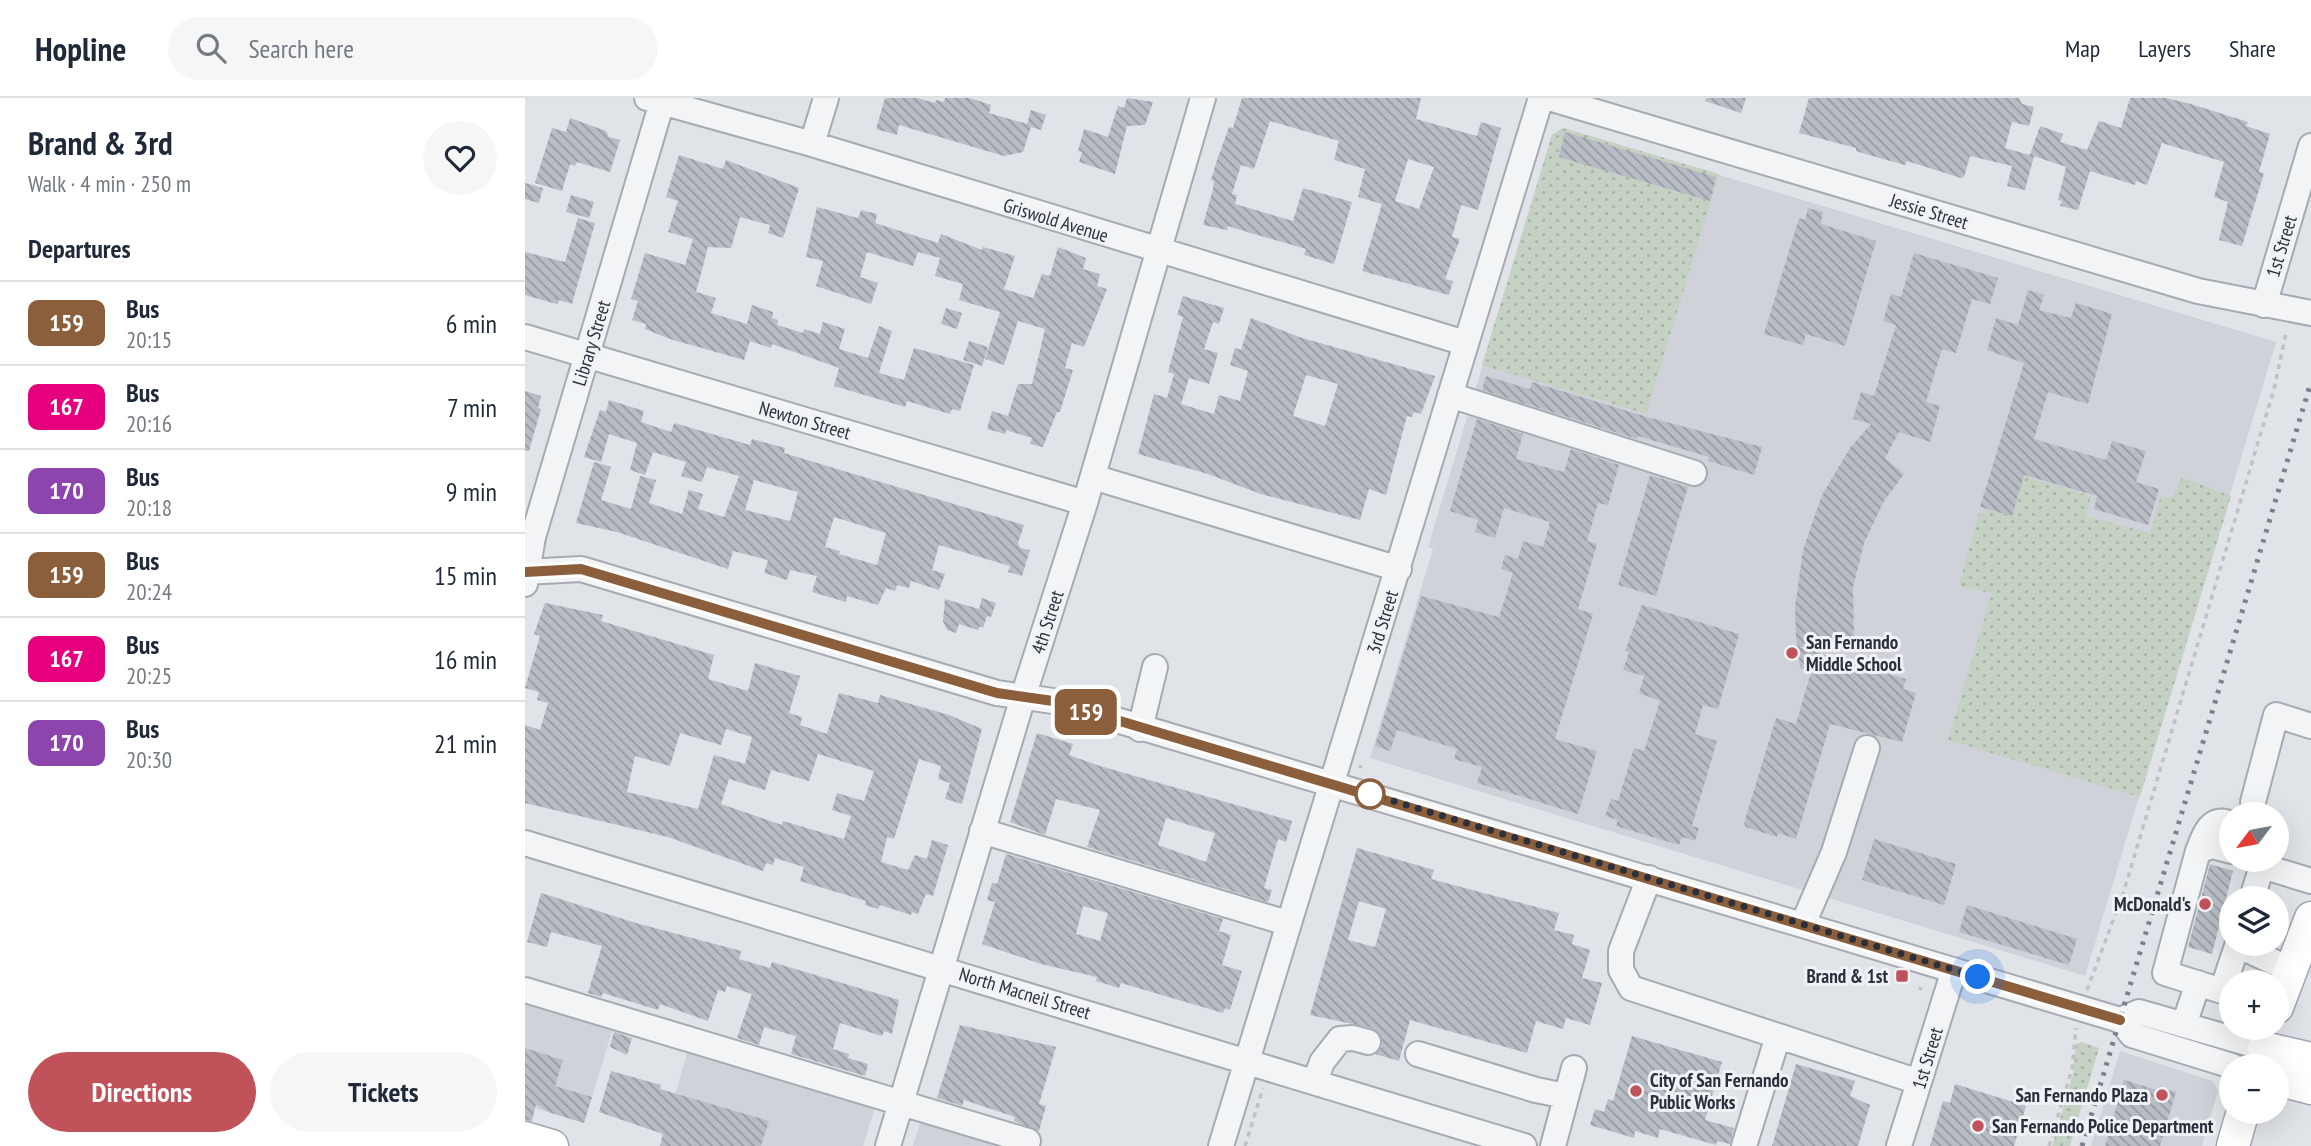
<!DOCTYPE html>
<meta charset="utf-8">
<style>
body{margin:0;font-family:"PT Sans Narrow",sans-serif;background:#f6f6f7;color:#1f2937;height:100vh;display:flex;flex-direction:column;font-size:26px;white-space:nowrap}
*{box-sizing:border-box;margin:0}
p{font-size:23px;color:#747a83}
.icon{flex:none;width:38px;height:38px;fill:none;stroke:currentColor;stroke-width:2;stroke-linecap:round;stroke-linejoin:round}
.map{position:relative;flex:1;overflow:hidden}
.drawer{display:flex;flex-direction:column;background:#fff;width:525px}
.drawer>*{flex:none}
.badge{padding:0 14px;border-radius:10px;font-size:24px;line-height:46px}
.needle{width:46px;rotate:238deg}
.fabs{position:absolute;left:1694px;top:704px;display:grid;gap:14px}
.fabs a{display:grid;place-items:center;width:70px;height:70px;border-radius:50%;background:#fff;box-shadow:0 7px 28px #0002;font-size:35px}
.you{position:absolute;width:35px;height:35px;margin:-18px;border:5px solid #fff;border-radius:50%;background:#1a73e8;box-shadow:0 0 0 10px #1a73e833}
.map>.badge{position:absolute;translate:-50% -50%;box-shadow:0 0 0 4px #fff}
h2{padding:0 28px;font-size:26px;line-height:63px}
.round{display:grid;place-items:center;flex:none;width:74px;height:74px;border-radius:37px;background:#f6f6f7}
.summary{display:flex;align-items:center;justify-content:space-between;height:119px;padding:0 28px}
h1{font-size:33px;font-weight:600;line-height:52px}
.cta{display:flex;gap:14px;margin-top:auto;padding:14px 28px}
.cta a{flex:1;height:80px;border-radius:42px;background:#c05259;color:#fff;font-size:28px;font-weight:600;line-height:80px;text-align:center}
.cta a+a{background:#f6f6f7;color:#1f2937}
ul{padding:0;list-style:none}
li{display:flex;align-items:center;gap:21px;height:84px;padding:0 28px;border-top:2px solid #e0e1e3}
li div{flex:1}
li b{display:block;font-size:26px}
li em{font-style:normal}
li .badge{min-width:77px;font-weight:700;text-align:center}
header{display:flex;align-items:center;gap:42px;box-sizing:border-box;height:98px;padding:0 35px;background:#fff;border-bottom:2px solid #e0e1e3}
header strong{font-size:33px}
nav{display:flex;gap:38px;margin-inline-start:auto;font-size:24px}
.search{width:490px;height:63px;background:#f6f6f7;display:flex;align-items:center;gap:18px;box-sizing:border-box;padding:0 24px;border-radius:38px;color:#747a83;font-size:26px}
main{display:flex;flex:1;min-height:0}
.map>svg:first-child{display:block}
</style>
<header>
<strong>Hopline</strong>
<div class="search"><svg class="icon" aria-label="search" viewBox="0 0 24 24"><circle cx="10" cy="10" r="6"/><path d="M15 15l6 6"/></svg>Search here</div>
<nav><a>Map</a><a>Layers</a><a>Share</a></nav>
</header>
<main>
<section class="drawer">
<div class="summary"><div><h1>Brand &amp; 3rd</h1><p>Walk · 4 min · 250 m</p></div><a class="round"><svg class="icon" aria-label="heart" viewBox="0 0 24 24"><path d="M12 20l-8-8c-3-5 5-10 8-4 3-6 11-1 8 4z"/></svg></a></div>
<h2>Departures</h2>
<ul>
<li><span class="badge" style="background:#8b5e3c;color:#fff">159</span><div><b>Bus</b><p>20:15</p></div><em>6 min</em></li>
<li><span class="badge" style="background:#e6007e;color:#fff">167</span><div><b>Bus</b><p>20:16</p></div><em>7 min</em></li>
<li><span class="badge" style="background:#8e44ad;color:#fff">170</span><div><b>Bus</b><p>20:18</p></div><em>9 min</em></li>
<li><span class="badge" style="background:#8b5e3c;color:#fff">159</span><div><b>Bus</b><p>20:24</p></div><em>15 min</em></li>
<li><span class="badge" style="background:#e6007e;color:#fff">167</span><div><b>Bus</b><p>20:25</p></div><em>16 min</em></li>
<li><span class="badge" style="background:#8e44ad;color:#fff">170</span><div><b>Bus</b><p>20:30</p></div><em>21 min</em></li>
</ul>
<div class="cta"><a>Directions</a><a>Tickets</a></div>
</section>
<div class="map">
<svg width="1786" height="1048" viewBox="0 0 1786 1048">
<defs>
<pattern id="grass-dots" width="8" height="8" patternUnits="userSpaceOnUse" patternTransform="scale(1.75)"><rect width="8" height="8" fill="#c5d1c2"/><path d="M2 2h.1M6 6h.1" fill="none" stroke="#a9b4a8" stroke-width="1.8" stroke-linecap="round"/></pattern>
<pattern id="building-back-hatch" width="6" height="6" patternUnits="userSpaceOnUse" patternTransform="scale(1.75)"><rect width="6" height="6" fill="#b8bcc4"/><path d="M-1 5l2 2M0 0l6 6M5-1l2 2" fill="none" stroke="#9699a0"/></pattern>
</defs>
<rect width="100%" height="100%" fill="#e0e3e8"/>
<path fill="#cfd2d9" d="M 1038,30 L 1751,244 L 1560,878 L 845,660 L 908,451 L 903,449 L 1027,37 Z
M 0,900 L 89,927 L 59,1025 L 0,1007 Z
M 164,949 L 351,1006 L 338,1048 L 135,1048 Z
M 1595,953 L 1688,983 L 1693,993 L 1677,1048 L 1566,1048 Z
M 397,1018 L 471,1042 L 469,1048 L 388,1048 Z"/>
<path fill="url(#grass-dots)" d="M 1038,30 L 1194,76 L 1121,316 L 957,267 L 1027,37 Z
M 1498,378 L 1566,398 L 1561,418 L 1625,435 L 1636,398 L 1647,400 L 1657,379 L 1706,398 L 1615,699 L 1423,642 L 1467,495 L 1434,488 L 1454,414 L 1460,416 L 1461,411 L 1487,418 Z
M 1557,944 L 1574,950 L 1545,1048 L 1527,1048 L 1548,976 L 1551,946 Z"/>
<path fill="url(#building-back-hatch)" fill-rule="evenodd" d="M 360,0 L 392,0 L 410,5 L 411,2 L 419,4 L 420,0 L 445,0 L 466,7 L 464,15 L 502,26 L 506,12 L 521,17 L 516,32 L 506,29 L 498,54 L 479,58 L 374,27 L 372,37 L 351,31 Z
M 602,0 L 628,4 L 620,27 L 602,28 L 590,76 L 554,64 L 557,54 L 553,53 L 559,31 L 583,39 L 593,8 L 599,10 Z
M 717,0 L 896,0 L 891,21 L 952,38 L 956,24 L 976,30 L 953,112 L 936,107 L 927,139 L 935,141 L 920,181 L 928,183 L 924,197 L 837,173 L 857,106 L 833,99 L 840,71 L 809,62 L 814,43 L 745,23 L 729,71 L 716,67 L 707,96 L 712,97 L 710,106 L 768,123 L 778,90 L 827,104 L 809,166 L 779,157 L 781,151 L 729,136 L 703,128 L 702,132 L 678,127 L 688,91 L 689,83 L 686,82 L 691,65 L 704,29 L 708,30 ZM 883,61 L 909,69 L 894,111 L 870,103 Z
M 1181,0 L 1221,0 L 1216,15 L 1180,3 Z
M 1284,0 L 1494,0 L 1497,6 L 1509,9 L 1504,28 L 1487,24 L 1480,50 L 1505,57 L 1515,28 L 1538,36 L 1535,44 L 1562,52 L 1574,23 L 1596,30 L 1605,0 L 1641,0 L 1666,6 L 1723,24 L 1721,28 L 1745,36 L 1734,74 L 1739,75 L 1717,148 L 1694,142 L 1703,104 L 1689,99 L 1699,64 L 1637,45 L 1622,87 L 1611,83 L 1610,87 L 1565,73 L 1553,112 L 1535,108 L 1537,103 L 1533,102 L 1541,69 L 1509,58 L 1500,92 L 1482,88 L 1487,68 L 1445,58 L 1439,79 L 1436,80 L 1382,63 L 1380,67 L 1344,57 L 1331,53 L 1331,50 L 1274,35 Z
M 45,20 L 81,33 L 84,39 L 95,42 L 85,74 L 52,64 L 50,68 L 45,66 L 37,93 L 10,85 L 27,30 L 41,34 Z
M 1040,34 L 1191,79 L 1185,103 L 1034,59 Z
M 154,57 L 198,71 L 201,62 L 274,90 L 258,140 L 243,135 L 245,127 L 215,119 L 206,150 L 183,149 L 171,194 L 191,200 L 186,215 L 222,226 L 227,207 L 248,214 L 247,220 L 253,222 L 252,227 L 278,235 L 279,231 L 295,236 L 298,224 L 320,231 L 314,251 L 343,260 L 354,228 L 367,233 L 354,275 L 379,282 L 389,250 L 449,267 L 435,313 L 427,311 L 425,316 L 382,303 L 380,309 L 309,288 L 314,270 L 247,246 L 246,250 L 225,243 L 219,262 L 145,241 L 120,231 L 121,226 L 107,222 L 113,203 L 106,201 L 120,155 L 160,167 L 168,141 L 143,134 L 153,103 L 141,99 Z
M 0,85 L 18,90 L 14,105 L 0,101 Z
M 46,97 L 69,104 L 64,120 L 41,114 Z
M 292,109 L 333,120 L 336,112 L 352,116 L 350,125 L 413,145 L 416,136 L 457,152 L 458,149 L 490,158 L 479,191 L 508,200 L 517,176 L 525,178 L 533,149 L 561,160 L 558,171 L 575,176 L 572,188 L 582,191 L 559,249 L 547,245 L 540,270 L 548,272 L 535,314 L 532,314 L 518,349 L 505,346 L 507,340 L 481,332 L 480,336 L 462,331 L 467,313 L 483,318 L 493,286 L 507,286 L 520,231 L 493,223 L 479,267 L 460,261 L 475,214 L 434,202 L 438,186 L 410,178 L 415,160 L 393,154 L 388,168 L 342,154 L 335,179 L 353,185 L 346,206 L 291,188 L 298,163 L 281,159 Z
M 1283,110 L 1298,114 L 1296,126 L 1351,143 L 1320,248 L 1281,236 L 1278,247 L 1239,236 L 1274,120 L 1280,122 Z
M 53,120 L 70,125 L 47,206 L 34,202 L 33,206 L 28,205 L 0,197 L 0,154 L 40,164 Z
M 1389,155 L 1473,180 L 1465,206 L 1447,201 L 1431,255 L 1417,251 L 1401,304 L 1415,308 L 1405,344 L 1374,334 L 1360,360 L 1379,376 L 1359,403 L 1339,445 L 1328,489 L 1329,543 L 1274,549 L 1381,581 L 1378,591 L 1391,595 L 1377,644 L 1305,626 L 1271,741 L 1253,735 L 1252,739 L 1221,729 L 1219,725 L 1251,620 L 1271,626 L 1286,574 L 1275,570 L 1271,538 L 1270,509 L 1278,452 L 1297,397 L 1325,350 L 1346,326 L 1328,321 L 1336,294 L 1349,298 L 1371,227 L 1358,223 L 1366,196 L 1376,199 Z
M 1503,192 L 1519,197 L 1514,212 L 1546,220 L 1551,205 L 1587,216 L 1563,306 L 1523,294 L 1509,341 L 1581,362 L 1587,343 L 1621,353 L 1611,384 L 1634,391 L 1623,427 L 1569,411 L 1572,398 L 1499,377 L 1487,418 L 1455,409 L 1499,265 L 1462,252 L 1471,220 L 1493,227 Z
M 658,198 L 699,210 L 694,226 L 688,224 L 679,251 L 693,255 L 684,286 L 664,280 L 656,306 L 689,316 L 694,297 L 715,303 L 723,273 L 705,267 L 710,250 L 716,252 L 726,220 L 774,239 L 910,278 L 896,316 L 889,314 L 887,319 L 882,318 L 861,397 L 844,391 L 835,422 L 736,396 L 683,376 L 613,356 L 629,296 L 642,300 L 649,276 L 643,274 L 658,219 L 652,217 ZM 781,277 L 813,286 L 800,328 L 768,318 Z
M 421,210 L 437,215 L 432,231 L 416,226 Z
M 444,243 L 463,249 L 457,268 L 438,262 Z
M 961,278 L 1005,291 L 1007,284 L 1122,319 L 1237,349 L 1229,377 L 1183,363 L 1184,359 L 1113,338 L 1112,341 L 957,292 Z
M 0,293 L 16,298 L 13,310 L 16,311 L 4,353 L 0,353 Z
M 84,302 L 119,313 L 116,324 L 146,334 L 149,325 L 225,347 L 227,341 L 260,350 L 259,355 L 499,427 L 493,445 L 495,450 L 505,452 L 497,478 L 483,474 L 485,468 L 414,447 L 407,472 L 420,476 L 414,492 L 386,483 L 384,490 L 372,487 L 370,493 L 361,490 L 353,507 L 322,498 L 321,504 L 287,494 L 292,478 L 265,472 L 262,482 L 239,475 L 243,462 L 208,453 L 203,471 L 92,434 L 51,425 L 69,364 L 86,369 L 76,402 L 106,411 L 115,378 L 131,382 L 124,405 L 157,416 L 164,392 L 178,396 L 173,411 L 199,419 L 214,378 L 182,369 L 177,384 L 156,378 L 161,364 L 128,354 L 120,377 L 105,372 L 112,345 L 84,336 L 76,364 L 59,359 L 75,312 L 81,314 ZM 229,382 L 273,394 L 265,423 L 220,412 ZM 309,419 L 361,435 L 352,467 L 314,456 L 315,453 L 300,449 Z
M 952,321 L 998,336 L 991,361 L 1039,374 L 1046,351 L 1094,367 L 1083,407 L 1073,405 L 1062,443 L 1072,446 L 1053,511 L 1068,516 L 1030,641 L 1072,653 L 1053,716 L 952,685 L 957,669 L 929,661 L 932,651 L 872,632 L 865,653 L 850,648 L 896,498 L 974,519 L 988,475 L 976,471 L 980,457 L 993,461 L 998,443 L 1018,449 L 1025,424 L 979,410 L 970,440 L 950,434 L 953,422 L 925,413 Z
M 1125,377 L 1163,389 L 1131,498 L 1093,487 Z
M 457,500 L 471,505 L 466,519 L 462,518 L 458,530 L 455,528 L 453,532 L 434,526 L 431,535 L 422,532 L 418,523 L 420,501 L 454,511 Z
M 20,505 L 78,517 L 76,523 L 189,557 L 183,581 L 223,593 L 230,565 L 275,578 L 264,615 L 277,619 L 275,627 L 302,636 L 314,595 L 353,605 L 355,597 L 424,617 L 457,631 L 437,706 L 420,701 L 425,685 L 413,681 L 416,668 L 394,661 L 369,741 L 362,739 L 356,764 L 383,772 L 390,757 L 402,761 L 407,742 L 423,747 L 408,798 L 401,796 L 393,816 L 387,814 L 386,817 L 355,807 L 353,811 L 340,807 L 341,803 L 275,783 L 279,769 L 250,760 L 248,767 L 241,765 L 238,773 L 143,739 L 0,705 L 0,627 L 15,632 L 23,605 L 12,602 L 14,594 L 0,590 L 15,538 L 9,536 ZM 201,631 L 227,639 L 220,666 L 189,657 L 173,711 L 102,694 L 110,658 L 145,668 L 155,635 L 196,647 ZM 293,656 L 349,673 L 339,703 L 312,695 L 307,712 L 326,718 L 319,741 L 258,723 L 257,727 L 196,706 L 204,681 L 240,692 L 246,672 L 284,683 Z
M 1117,507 L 1214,536 L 1193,611 L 1178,607 L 1170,636 L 1192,643 L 1167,728 L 1174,730 L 1170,743 L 1157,739 L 1154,747 L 1091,728 L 1093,722 L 1080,718 L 1086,701 L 1093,703 L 1109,650 L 1119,653 L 1135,603 L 1114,595 L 1119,578 L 1098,572 L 1104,554 L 1100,553 Z
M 512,635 L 548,646 L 544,657 L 575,668 L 767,723 L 761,744 L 753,741 L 739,790 L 747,792 L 743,804 L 562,749 L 575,712 L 531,701 L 520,737 L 485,724 ZM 641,720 L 690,735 L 681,764 L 633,747 Z
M 1349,741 L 1431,766 L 1419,807 L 1337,782 Z
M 832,750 L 909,772 L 906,781 L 1034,815 L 1029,832 L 1049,837 L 1047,846 L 1065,852 L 1057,880 L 1077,885 L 1065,927 L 1041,920 L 1038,931 L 1011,923 L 1002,955 L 885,922 L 874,963 L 850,956 L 857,948 L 857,941 L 847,930 L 785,917 ZM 834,803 L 861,811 L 850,849 L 823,842 Z
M 481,756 L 698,821 L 694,833 L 706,837 L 697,867 L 717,873 L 705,912 L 700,910 L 698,915 L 596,885 L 594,890 L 571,883 L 572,879 L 516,866 L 457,846 L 470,804 L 462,802 L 467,785 L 472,786 ZM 558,808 L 583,815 L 575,843 L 551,836 Z
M 1685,766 L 1708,773 L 1687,856 L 1663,849 Z
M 16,795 L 111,825 L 216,853 L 214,861 L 245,870 L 247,864 L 374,902 L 367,936 L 359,933 L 357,938 L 315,925 L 308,951 L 324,956 L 323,960 L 343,966 L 340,978 L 266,956 L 271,938 L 239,929 L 234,947 L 212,940 L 227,896 L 202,888 L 200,894 L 193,892 L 183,923 L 135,906 L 133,912 L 78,895 L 76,899 L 63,895 L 77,848 L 26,834 L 22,849 L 2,844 Z
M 1442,807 L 1552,841 L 1544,867 L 1434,834 Z
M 435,927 L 531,949 L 514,1006 L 521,1008 L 514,1033 L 489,1023 L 490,1019 L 439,1002 L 437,1008 L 412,1000 Z
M 89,934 L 107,940 L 102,957 L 85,949 Z
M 1107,938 L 1197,964 L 1180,1022 L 1209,1030 L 1205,1046 L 1192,1043 L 1191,1047 L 1135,1031 L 1133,1040 L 1110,1033 L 1109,1040 L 1065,1027 L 1070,1011 L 1079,1014 L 1083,1001 L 1088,1003 Z
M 0,950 L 38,962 L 30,988 L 67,999 L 59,1025 L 23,1014 L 11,1006 L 7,1023 L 0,1022 Z
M 1271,966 L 1330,983 L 1325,998 L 1345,1007 L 1333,1048 L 1247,1048 Z
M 86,973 L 136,987 L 135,991 L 244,1023 L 236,1048 L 135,1048 L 138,1036 L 74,1014 Z
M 1599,982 L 1632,992 L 1633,989 L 1651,994 L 1635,1048 L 1580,1048 Z
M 1430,986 L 1501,1008 L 1489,1048 L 1405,1048 L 1418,1003 L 1425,1005 Z"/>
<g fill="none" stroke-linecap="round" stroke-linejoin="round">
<defs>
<path id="minor" d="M 122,0 L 287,46 L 940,245
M 1024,0 L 1673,193 L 1786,215
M 287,46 L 301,0
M 1739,207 L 1786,48
M 0,239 L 560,405
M 925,297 L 1169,375
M 568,379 L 874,471
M 0,474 L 56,471 L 472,595 L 528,603 L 1595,922
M 0,486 L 8,439 L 137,4
M 615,631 L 630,569
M 1728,704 L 1751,617 L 1786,628
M 457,733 L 762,825
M 0,745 L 999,1048
M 1673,753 C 1679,737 1686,716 1706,726
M 1706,753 L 1687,748 L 1673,753 L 1640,875 L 1697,893 L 1713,845
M 1729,761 L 1737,768 L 1786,783
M 1124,780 L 1096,853 L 1096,872 L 1106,890 L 1394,984
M 1727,800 L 1737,768
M 1278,826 L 1309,754 L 1342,650
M 1712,847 L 1764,871
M 0,892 L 503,1043
M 1595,922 L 1614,914 L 1739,950
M 1595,922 L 1607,937 L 1707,968
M 1659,927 L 1673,885
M 893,956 L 1011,992 L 1041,998
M 790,984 L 797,964 L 815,941 L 828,940 L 843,944
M 363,1048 L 498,599 L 560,405 L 678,0
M 696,1048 L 1016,0
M 1028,1048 L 1049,970
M 1219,1048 L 1253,938
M 1374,1048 L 1429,872"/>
<path id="major" d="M 1752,909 L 1786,820
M 1739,950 L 1786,961
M 1752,981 L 1786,990
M 0,1040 L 27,1048
M 1708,1048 L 1718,1013"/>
</defs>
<use href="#minor" stroke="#a6aab1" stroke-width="28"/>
<use href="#major" stroke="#a1a6b2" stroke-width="35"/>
<path stroke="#bfc1c6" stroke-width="3.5" stroke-dasharray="5 5" stroke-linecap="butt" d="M 835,670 L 836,667
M 1395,892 L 1396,889
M 1562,892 L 1598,796 L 1749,291 L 1761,235
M 720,1048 L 738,990
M 1524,1048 L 1547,971 L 1551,930"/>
<use href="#minor" stroke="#f3f4f6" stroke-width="24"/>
<use href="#major" stroke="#fff" stroke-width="32"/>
<path stroke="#7b8190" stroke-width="5" stroke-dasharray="3.5 7" stroke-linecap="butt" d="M 1557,1048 L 1786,284"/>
</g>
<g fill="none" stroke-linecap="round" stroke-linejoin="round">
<defs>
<path id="line" d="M 0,474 L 56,471 L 472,595 L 528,603 L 1595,922"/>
</defs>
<use href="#line" stroke="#fff" stroke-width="16"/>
<use href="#line" stroke="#8b5e3c" stroke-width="10"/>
<path stroke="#2b303d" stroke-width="7" stroke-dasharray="0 12.6" d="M 845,696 L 1453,879"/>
</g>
<g fill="#c05259" stroke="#f0f2f5" stroke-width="2.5">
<circle cx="1267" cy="555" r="7"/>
<circle cx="1680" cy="806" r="7"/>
<rect x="1370" y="871" width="14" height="14" rx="3.5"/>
<circle cx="1111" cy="993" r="7"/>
<circle cx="1637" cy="997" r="7"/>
<circle cx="1453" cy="1028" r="7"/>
</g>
<circle fill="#fff" stroke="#8b5e3c" stroke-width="3.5" cx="845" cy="696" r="14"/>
<g text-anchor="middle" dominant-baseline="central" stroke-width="6" stroke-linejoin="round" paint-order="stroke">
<g font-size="19" fill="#2b303d" stroke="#f0f2f5">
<text transform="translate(1404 113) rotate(17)">Jessie Street</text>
<text transform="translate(531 122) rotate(17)">Griswold Avenue</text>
<text transform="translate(1756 148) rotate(-73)">1st Street</text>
<text transform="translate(66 245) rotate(-73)">Library Street</text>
<text transform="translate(280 322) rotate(16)">Newton Street</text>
<text transform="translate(522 524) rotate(-72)">4th Street</text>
<text transform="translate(857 524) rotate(-73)">3rd Street</text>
<text transform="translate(500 895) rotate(17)">North Macneil Street</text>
<text transform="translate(1402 960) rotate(-73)">1st Street</text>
</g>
<g font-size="19" font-weight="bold" fill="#2b303d" stroke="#f0f2f5" text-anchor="start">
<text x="1281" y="544">San Fernando<tspan x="1281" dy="22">Middle School</tspan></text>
<text x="1666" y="806" text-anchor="end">McDonald's</text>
<text x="1363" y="878" text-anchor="end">Brand &amp; 1st</text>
<text x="1125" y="982">City of San Fernando<tspan x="1125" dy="22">Public Works</tspan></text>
<text x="1623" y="997" text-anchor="end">San Fernando Plaza</text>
<text x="1467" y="1028">San Fernando Police Department</text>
</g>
</g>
</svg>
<div class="fabs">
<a><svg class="needle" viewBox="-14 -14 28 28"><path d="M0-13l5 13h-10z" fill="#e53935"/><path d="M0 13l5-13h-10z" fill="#747a83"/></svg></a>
<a><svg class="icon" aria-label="layers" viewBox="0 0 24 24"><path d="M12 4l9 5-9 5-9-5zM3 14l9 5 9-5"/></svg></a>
<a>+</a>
<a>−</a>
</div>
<div class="you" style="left:1453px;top:879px"></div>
<b class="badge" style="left:561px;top:614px;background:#8b5e3c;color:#fff">159</b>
</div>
</main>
